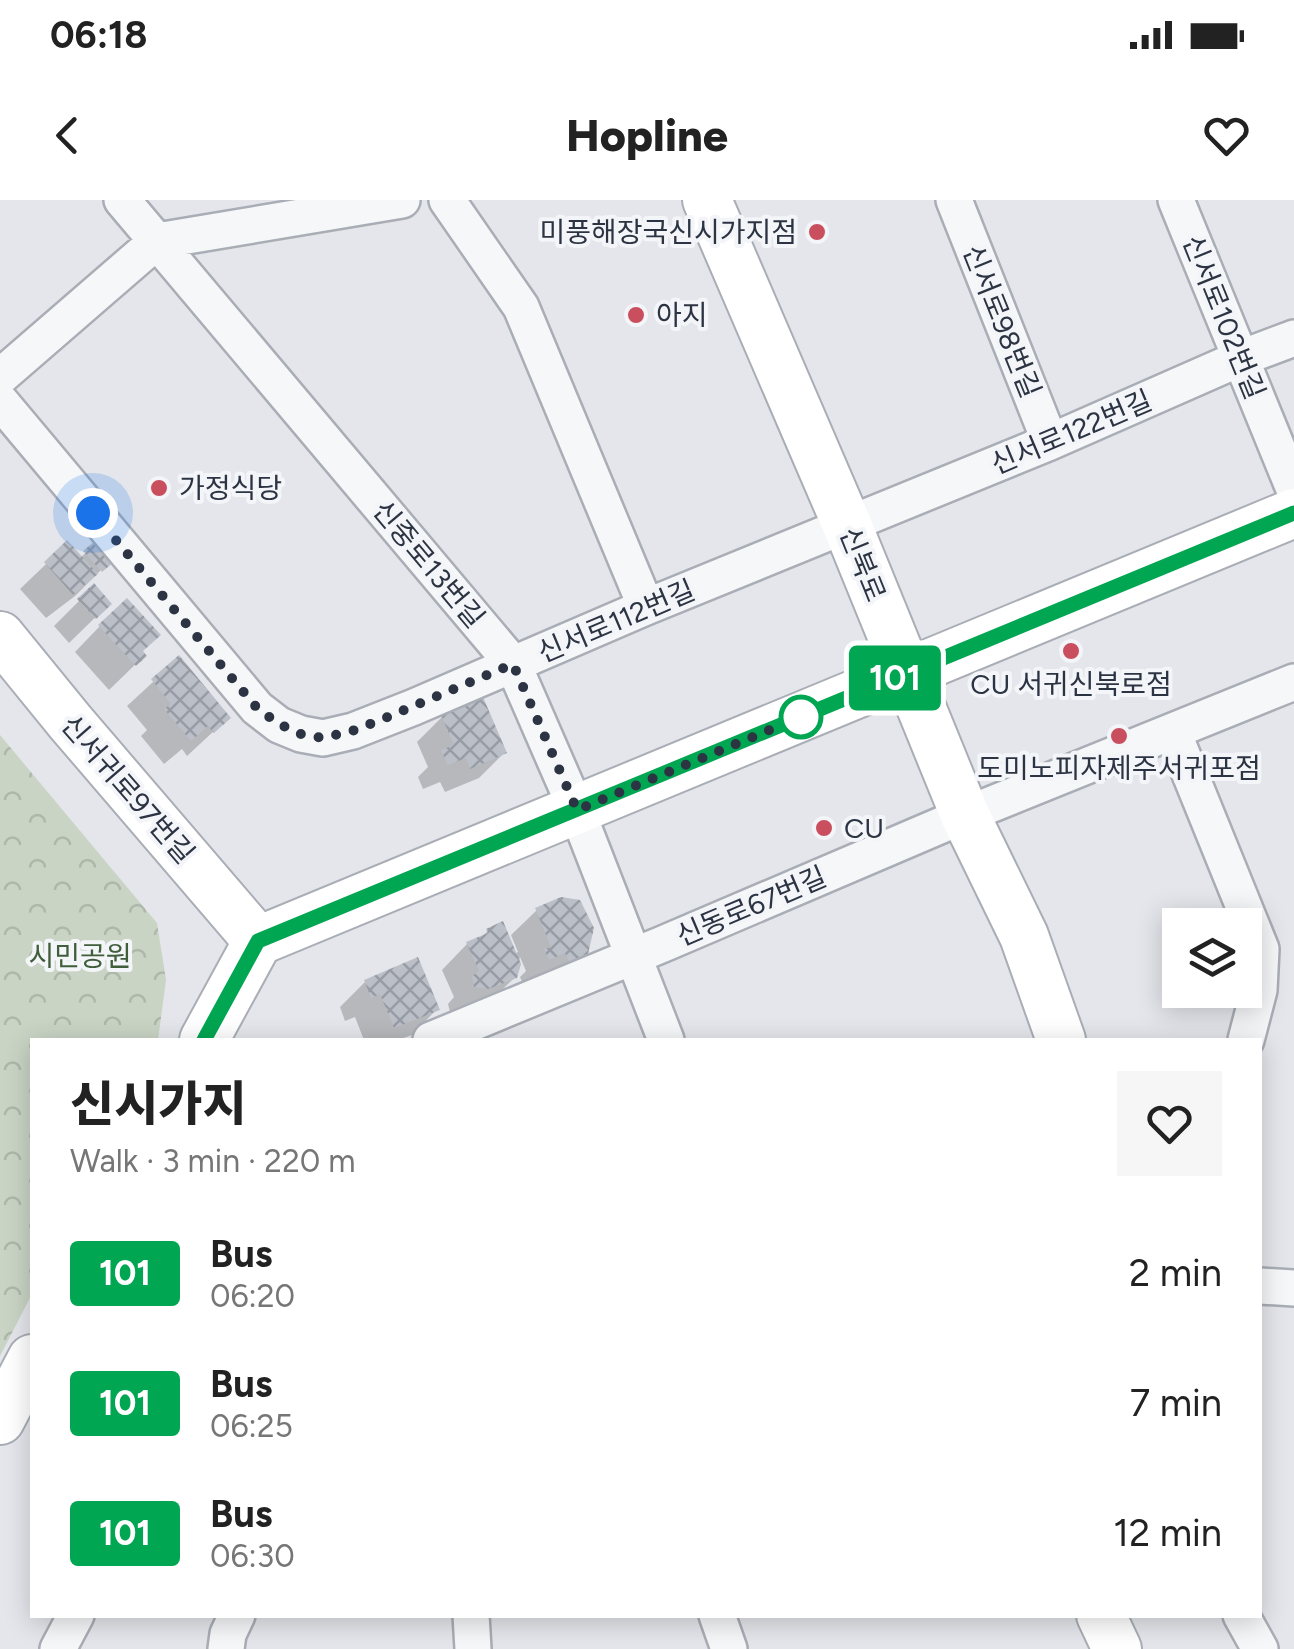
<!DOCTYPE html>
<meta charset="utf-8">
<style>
body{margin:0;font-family:Figtree,"Noto Sans KR",sans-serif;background:#f6f6f6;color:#222;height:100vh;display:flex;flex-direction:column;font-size:38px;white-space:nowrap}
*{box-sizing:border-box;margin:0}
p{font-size:32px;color:#767676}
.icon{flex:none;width:55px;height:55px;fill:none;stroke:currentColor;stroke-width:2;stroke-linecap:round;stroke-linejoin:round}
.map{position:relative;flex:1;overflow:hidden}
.drawer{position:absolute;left:30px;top:838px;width:1232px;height:580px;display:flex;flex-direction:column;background:#fff;border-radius:0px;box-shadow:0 5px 25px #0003}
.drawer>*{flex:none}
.badge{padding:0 20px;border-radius:8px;font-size:35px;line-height:65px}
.fabs{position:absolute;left:1162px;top:708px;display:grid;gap:20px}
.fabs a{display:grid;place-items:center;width:100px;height:100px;border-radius:0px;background:#fff;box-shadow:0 5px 25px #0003;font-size:50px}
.you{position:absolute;width:50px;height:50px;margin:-25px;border:8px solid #fff;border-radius:50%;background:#1a73e8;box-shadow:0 0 0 15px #1a73e833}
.map>.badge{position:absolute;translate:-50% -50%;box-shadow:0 0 0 5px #fff}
.round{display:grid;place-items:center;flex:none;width:105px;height:105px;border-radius:0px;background:#f6f6f6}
.summary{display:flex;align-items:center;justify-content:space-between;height:170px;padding:0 40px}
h1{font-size:48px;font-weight:800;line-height:75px}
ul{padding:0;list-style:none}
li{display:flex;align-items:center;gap:30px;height:130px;padding:0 40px}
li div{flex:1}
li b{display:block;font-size:38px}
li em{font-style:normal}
li .badge{min-width:110px;font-weight:700;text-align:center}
.status{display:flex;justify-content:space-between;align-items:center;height:70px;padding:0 50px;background:#fff;direction:ltr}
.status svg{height:28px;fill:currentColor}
header{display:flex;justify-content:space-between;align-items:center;height:130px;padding:0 40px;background:#fff;font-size:45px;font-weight:800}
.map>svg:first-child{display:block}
</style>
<div class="status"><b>06:18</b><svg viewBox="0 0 49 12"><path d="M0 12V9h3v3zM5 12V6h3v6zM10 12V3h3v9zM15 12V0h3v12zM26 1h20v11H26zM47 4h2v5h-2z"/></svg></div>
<header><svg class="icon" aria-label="back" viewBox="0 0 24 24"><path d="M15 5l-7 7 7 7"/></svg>Hopline<svg class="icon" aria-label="heart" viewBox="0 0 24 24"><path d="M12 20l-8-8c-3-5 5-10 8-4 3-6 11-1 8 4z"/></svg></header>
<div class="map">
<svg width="1294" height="1449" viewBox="0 0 1294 1449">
<defs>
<pattern id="park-crowns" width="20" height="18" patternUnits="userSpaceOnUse" patternTransform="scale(2.5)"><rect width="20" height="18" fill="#c9d4c5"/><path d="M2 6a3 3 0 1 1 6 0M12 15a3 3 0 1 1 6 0" fill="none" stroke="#adb7aa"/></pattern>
<pattern id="building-cross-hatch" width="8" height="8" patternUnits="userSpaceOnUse" patternTransform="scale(2.5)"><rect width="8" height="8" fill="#bbbfc8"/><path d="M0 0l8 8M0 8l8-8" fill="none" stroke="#989ca4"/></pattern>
</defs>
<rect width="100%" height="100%" fill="#e4e6eb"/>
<path fill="url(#park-crowns)" d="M 0,535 L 157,723 L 166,780 L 158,840 L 32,840 L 32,1094 L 0,1156 Z"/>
<path fill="#0003" d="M 67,344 L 80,358 L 95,344 L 110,361 L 75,396 L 46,418 L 20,389 Z
M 79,401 L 109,404 L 69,443 L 54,426 Z
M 100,426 L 144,456 L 109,490 L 75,452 Z
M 178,459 L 228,518 L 187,556 L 182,549 L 164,564 L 141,536 L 147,530 L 127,506 Z
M 442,517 L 504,553 L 479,578 L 445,592 L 440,582 L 423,589 L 418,577 L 428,567 L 417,542 Z
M 537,710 L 585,753 L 560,779 L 523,784 L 520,777 L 526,771 L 520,757 L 515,777 L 489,803 L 461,814 L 450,812 L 448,804 L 454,797 L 442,770 L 467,744 L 479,739 L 488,731 L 514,754 L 518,752 L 511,735 Z
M 365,782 L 437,809 L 412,835 L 398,840 L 364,840 L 355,817 L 345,821 L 340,807 Z"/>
<path fill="url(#building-cross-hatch)" d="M 67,340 L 98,374 L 73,395 L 44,362 Z
M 96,340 L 114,362 L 102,372 L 83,351 Z
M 94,383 L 112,404 L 96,419 L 77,399 Z
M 127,398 L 161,435 L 143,451 L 147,456 L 136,466 L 98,425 Z
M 179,455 L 231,518 L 214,533 L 208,526 L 191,541 L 164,509 L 171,504 L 151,479 Z
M 483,497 L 507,553 L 470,569 L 466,558 L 448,565 L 441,550 L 454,545 L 441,515 Z
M 561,697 L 580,700 L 594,728 L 588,754 L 569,762 L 565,753 L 549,760 L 544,749 L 551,747 L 535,708 Z
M 503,721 L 521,764 L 517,778 L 488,789 L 474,787 L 472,776 L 479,771 L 466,742 L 488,733 L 486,729 Z
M 418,757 L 440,810 L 394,828 L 380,794 L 371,798 L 364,780 Z"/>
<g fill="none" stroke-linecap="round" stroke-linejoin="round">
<defs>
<path id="street" d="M 122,0 L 513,464 L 577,611 L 666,840
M 447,0 L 521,107 L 646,407
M 954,0 L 1050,242
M 1176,0 L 1294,289
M 0,177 L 157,41 L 402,0
M 0,201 L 257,508 L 279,525 L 301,534 L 323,538 L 353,531 L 414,507 L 646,407 L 1050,242 L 1241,158 L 1294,138
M 1173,532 L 1261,749 L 1259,790 L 1246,840
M 431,840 L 663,744 L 965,615 L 1294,482
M 1260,1086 L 1294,1088
M 471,1415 L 473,1449
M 717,1415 L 729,1449
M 1241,1415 L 1260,1449
M 58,1449 L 76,1415
M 226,1449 L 228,1434 L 237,1415"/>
<path id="secondary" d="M 707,0 L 847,325 L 965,615 L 1024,736 L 1061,840
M 0,436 L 71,523 L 258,741
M 204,840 L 258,741 L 1294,313
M 0,1220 L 32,1159
M 1101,1415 L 1117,1449"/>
</defs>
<use href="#street" stroke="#a9adb5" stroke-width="40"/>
<use href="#secondary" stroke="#a9adb5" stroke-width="52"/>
<use href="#street" stroke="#f6f7f9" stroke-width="35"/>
<use href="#secondary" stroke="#fff" stroke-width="48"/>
</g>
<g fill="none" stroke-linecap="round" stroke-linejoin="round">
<defs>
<path id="line" d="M 204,840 L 258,741 L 1294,313"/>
</defs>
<use href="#line" stroke="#fff" stroke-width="22"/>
<use href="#line" stroke="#00a651" stroke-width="15"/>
<path stroke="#2c3443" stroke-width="10" stroke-dasharray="0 18" d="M 93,313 L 257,508 L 279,524 L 301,534 L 323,538 L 352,531 L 383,519 L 513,464 L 577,610 L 801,517"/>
</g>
<g fill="#c94f5f" stroke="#f3f5f8" stroke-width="4">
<circle cx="817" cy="32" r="10"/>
<circle cx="636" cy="115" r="10"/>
<circle cx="159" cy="288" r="10"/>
<circle cx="1071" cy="451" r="10"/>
<circle cx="1119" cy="536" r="10"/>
<circle cx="824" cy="628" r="10"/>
</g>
<circle fill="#fff" stroke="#00a651" stroke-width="5" cx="801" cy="517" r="20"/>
<g text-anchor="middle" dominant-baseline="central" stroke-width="8" stroke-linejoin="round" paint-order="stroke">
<g font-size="28" fill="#2c3443" stroke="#f3f5f8" text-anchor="start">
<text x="797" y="32" text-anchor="end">미풍해장국신시가지점</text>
<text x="656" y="115">아지</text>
<text x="179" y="288">가정식당</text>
<text x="1071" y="484" text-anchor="middle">CU 서귀신북로점</text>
<text x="1119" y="568" text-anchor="middle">도미노피자제주서귀포점</text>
<text x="844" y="628">CU</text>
</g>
<g font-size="28" fill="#2c3443" stroke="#f3f5f8">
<text transform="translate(1224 117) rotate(68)">신서로102번길</text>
<text transform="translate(1002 121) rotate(68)">신서로98번길</text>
<text transform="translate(1071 232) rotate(-23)">신서로122번길</text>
<text transform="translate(429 364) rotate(50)">신중로13번길</text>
<text transform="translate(863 364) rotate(68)">신북로</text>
<text transform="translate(616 421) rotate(-23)">신서로112번길</text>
<text transform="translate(128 589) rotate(49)">신서귀로97번길</text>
<text transform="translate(751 706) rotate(-23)">신동로67번길</text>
</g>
<g font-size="28" fill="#405e3a" stroke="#f3f5f8">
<text x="80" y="756">시민공원</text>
</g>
</g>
</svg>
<div class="fabs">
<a><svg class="icon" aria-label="layers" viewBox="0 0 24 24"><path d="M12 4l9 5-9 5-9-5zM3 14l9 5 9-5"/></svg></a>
</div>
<div class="you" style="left:93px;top:313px"></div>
<b class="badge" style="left:895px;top:478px;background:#00a651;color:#fff">101</b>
<section class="drawer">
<div class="summary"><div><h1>신시가지</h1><p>Walk · 3 min · 220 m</p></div><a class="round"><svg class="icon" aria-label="heart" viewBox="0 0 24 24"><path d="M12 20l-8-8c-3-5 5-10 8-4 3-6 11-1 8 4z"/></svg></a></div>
<ul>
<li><span class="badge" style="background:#00a651;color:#fff">101</span><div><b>Bus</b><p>06:20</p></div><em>2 min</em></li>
<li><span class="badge" style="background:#00a651;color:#fff">101</span><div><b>Bus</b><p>06:25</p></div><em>7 min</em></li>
<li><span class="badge" style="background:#00a651;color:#fff">101</span><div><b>Bus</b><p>06:30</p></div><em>12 min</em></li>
</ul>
</section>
</div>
